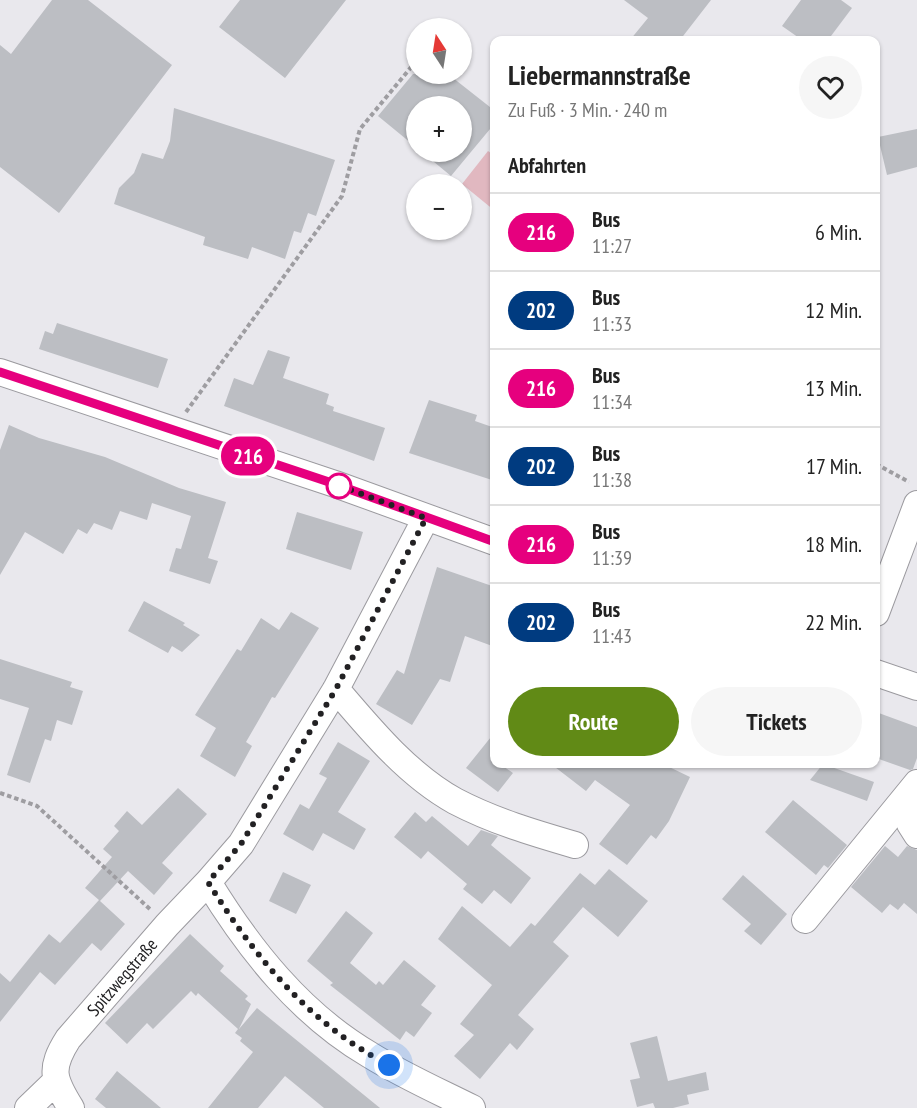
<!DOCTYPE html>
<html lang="de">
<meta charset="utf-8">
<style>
body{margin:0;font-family:"PT Sans Narrow",sans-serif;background:#f6f6f6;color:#222;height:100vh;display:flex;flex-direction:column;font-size:22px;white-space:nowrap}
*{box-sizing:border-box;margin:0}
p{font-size:20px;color:#767676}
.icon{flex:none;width:33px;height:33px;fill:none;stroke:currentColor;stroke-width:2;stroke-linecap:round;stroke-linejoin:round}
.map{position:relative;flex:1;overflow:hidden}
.details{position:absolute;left:490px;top:36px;width:390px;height:732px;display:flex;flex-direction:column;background:#fff;border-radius:12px;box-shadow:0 2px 4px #0004}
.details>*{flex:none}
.badge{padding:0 12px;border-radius:20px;font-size:21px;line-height:39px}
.needle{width:39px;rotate:348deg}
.controls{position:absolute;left:406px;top:18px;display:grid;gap:12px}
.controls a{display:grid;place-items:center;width:66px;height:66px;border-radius:50%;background:#fff;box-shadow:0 2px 4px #0004;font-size:30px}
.you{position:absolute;width:30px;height:30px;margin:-15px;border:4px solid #fff;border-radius:50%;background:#1a73e8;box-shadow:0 0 0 9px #1a73e833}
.map>.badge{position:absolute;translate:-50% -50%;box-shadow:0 0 0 3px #fff}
h2{padding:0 18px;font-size:22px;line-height:54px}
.round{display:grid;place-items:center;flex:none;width:63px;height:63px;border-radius:32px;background:#f6f6f6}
.overview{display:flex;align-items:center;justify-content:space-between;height:102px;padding:0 18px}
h1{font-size:28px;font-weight:700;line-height:45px}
.primary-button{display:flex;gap:12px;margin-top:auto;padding:12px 18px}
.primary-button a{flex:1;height:69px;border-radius:36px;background:#618a16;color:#fff;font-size:24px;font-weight:700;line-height:69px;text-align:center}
.primary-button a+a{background:#f6f6f6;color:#222}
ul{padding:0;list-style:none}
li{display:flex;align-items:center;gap:18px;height:78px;padding:0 18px;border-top:2px solid #e0e0e0}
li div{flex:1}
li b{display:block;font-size:22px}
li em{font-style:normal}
li .badge{min-width:66px;font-weight:700;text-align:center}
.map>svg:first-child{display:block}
</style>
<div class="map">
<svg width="917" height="1108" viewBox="0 0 917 1108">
<rect width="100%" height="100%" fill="#e9e8ed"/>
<path fill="#e1b8c0" d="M 488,151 L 495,156 L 495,211 L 462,184 Z"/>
<path fill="#bcbec3" d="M 52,0 L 88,0 L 172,65 L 59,213 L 0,167 L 0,45 L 11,54 Z
M 240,0 L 346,0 L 285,78 L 219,27 Z
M 624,0 L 711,0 L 680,40 L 630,40 L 648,18 Z
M 801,0 L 841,0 L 852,8 L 828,40 L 802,40 L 782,26 Z
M 413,74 L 448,74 L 495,111 L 495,123 L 451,176 L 422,152 L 462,152 L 462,106 L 417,106 L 417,148 L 378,116 Z
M 174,108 L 335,160 L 316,216 L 308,213 L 301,233 L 294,231 L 285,259 L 252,247 L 248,259 L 203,245 L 205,237 L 114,204 L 119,188 L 134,173 L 142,153 L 163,159 L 170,141 Z
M 917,129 L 917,167 L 887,175 L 878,137 Z
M 57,323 L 168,359 L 158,388 L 39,349 L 45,331 L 53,334 Z
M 268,350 L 290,357 L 283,378 L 329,394 L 326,404 L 334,407 L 333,411 L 385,428 L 374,461 L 224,406 L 234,378 L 253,385 Z
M 429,400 L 477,415 L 475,421 L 495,428 L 495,481 L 409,453 Z
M 9,425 L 39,438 L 105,457 L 179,488 L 226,502 L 208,558 L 218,561 L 210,584 L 169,571 L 176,548 L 181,549 L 191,516 L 152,503 L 147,520 L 120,511 L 112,530 L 94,523 L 87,534 L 78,529 L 63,554 L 25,532 L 0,575 L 0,450 Z
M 297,512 L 363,532 L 351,570 L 286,549 Z
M 437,567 L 495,587 L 495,647 L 465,636 L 450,682 L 440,679 L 412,725 L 376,704 L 397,670 L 404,674 Z
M 144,601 L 185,623 L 183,625 L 200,635 L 182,652 L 172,646 L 168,653 L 128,631 Z
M 291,612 L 319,628 L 275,698 L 272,697 L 246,742 L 252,746 L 235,777 L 200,756 L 216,728 L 195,715 L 237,649 L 241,651 L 261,618 L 279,630 Z
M 0,659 L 72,682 L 70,687 L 83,691 L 72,725 L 57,720 L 51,741 L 45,739 L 30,783 L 7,775 L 29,708 L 0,699 Z
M 876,712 L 917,727 L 917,758 L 913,769 L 910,770 L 876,758 Z
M 495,732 L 495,764 L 500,764 L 513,773 L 498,792 L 466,768 Z
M 338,742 L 370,761 L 338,812 L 366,829 L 354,850 L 323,833 L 313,851 L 283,834 L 300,804 L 309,809 L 327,778 L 319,774 Z
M 551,764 L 663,764 L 690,777 L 669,821 L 656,839 L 651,835 L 627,865 L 599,844 L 630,805 L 595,780 L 586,791 Z
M 823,764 L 874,782 L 867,801 L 810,780 Z
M 178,788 L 207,814 L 162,863 L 173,873 L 154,895 L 128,871 L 100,901 L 125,924 L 101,951 L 92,943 L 55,985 L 40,972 L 0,1022 L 0,973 L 10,982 L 49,934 L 60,943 L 99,900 L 85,888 L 112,857 L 103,849 L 119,831 L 114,826 L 127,811 L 142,825 Z
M 793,800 L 847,845 L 828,868 L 824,865 L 816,875 L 765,832 Z
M 415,812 L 426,822 L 432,816 L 468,846 L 481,830 L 498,836 L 491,845 L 531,878 L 511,904 L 494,890 L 482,904 L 463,889 L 467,884 L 428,851 L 421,859 L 394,837 Z
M 885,846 L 898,857 L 907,846 L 917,850 L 917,914 L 904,903 L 898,910 L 890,904 L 882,913 L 851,887 Z
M 609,869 L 648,901 L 618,937 L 583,907 L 553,942 L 569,956 L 518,1015 L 534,1029 L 517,1050 L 510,1043 L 480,1079 L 454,1056 L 474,1035 L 460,1024 L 492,985 L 438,939 L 462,906 L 510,947 L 531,923 L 535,926 L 580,873 L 595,885 Z
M 283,872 L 311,885 L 296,914 L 269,901 Z
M 743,875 L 787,914 L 761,945 L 744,931 L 751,924 L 722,899 Z
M 346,911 L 373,933 L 350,963 L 376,985 L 379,981 L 383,985 L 404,960 L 436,986 L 421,1005 L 432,1013 L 414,1037 L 406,1031 L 400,1040 L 330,985 L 333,983 L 307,961 Z
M 190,934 L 224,966 L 220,971 L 248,996 L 245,999 L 251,1004 L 239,1029 L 257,1008 L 380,1108 L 324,1108 L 285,1076 L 258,1108 L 208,1108 L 253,1052 L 240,1041 L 242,1038 L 235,1033 L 238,1029 L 198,993 L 196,996 L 191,991 L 153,1029 L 147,1023 L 127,1044 L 105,1023 Z
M 657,1036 L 668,1081 L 706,1072 L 709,1090 L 687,1095 L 689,1104 L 673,1108 L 655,1108 L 653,1103 L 637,1107 L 630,1080 L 640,1078 L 630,1043 Z
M 117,1071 L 161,1108 L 106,1108 L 95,1099 Z"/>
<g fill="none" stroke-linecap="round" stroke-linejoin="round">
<defs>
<path id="minor" d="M 0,372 L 335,484 L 495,542
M 426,518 L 336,689 L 241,844 L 208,882 C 249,949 300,1014 370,1055 C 402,1075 438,1091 472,1108
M 876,613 L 917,504
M 876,673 L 917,687
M 336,689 C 370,729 408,775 455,801 C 493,821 534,833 575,845
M 917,802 L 908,813 L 910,824 L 917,835
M 805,920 L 917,783
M 28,1108 L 55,1082
M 71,1108 C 53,1079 49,1069 68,1039 L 167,925 L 208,882"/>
</defs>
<use href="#minor" stroke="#9b9a9f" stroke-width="28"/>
<path stroke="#9e9da1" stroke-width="4" stroke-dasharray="4.5 3" stroke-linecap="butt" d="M 186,412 L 342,196 L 360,129 L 417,60
M 876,464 L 909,482
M 0,793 L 37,806 L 151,910"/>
<use href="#minor" stroke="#fff" stroke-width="26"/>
</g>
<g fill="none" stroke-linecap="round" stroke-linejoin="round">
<defs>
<path id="line" d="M 0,372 L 335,484 L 495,542"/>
</defs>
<use href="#line" stroke="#fff" stroke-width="14"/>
<use href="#line" stroke="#e6007e" stroke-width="9"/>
<path stroke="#222123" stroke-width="6" stroke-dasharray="0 10.8" d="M 339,486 L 335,484 L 426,518 L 336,689 L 241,844 L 208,882 C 254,956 310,1025 389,1065"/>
</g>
<circle fill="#fff" stroke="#e6007e" stroke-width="3" cx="339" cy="486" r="12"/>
<g text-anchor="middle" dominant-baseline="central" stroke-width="5" stroke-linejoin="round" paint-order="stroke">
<g font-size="18" fill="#222123" stroke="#fff">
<text transform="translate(122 977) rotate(-49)">Spitzwegstraße</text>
</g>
</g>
</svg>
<div class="controls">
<a><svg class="needle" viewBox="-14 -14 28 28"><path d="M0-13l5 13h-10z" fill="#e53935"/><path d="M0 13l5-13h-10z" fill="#767676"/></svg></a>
<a>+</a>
<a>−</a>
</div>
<div class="you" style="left:389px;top:1065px"></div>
<b class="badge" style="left:248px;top:456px;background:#e6007e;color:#fff">216</b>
<section class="details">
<div class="overview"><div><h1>Liebermannstraße</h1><p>Zu Fuß · 3 Min. · 240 m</p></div><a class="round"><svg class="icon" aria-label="heart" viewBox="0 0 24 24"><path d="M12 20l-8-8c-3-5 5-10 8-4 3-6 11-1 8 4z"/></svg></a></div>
<h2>Abfahrten</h2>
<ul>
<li><span class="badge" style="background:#e6007e;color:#fff">216</span><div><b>Bus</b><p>11:27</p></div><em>6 Min.</em></li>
<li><span class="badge" style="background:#003b80;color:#fff">202</span><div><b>Bus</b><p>11:33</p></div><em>12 Min.</em></li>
<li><span class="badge" style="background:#e6007e;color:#fff">216</span><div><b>Bus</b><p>11:34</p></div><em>13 Min.</em></li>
<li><span class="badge" style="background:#003b80;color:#fff">202</span><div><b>Bus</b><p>11:38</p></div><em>17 Min.</em></li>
<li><span class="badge" style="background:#e6007e;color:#fff">216</span><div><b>Bus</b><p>11:39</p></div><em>18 Min.</em></li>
<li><span class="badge" style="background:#003b80;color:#fff">202</span><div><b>Bus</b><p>11:43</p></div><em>22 Min.</em></li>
</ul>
<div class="primary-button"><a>Route</a><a>Tickets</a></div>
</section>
</div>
